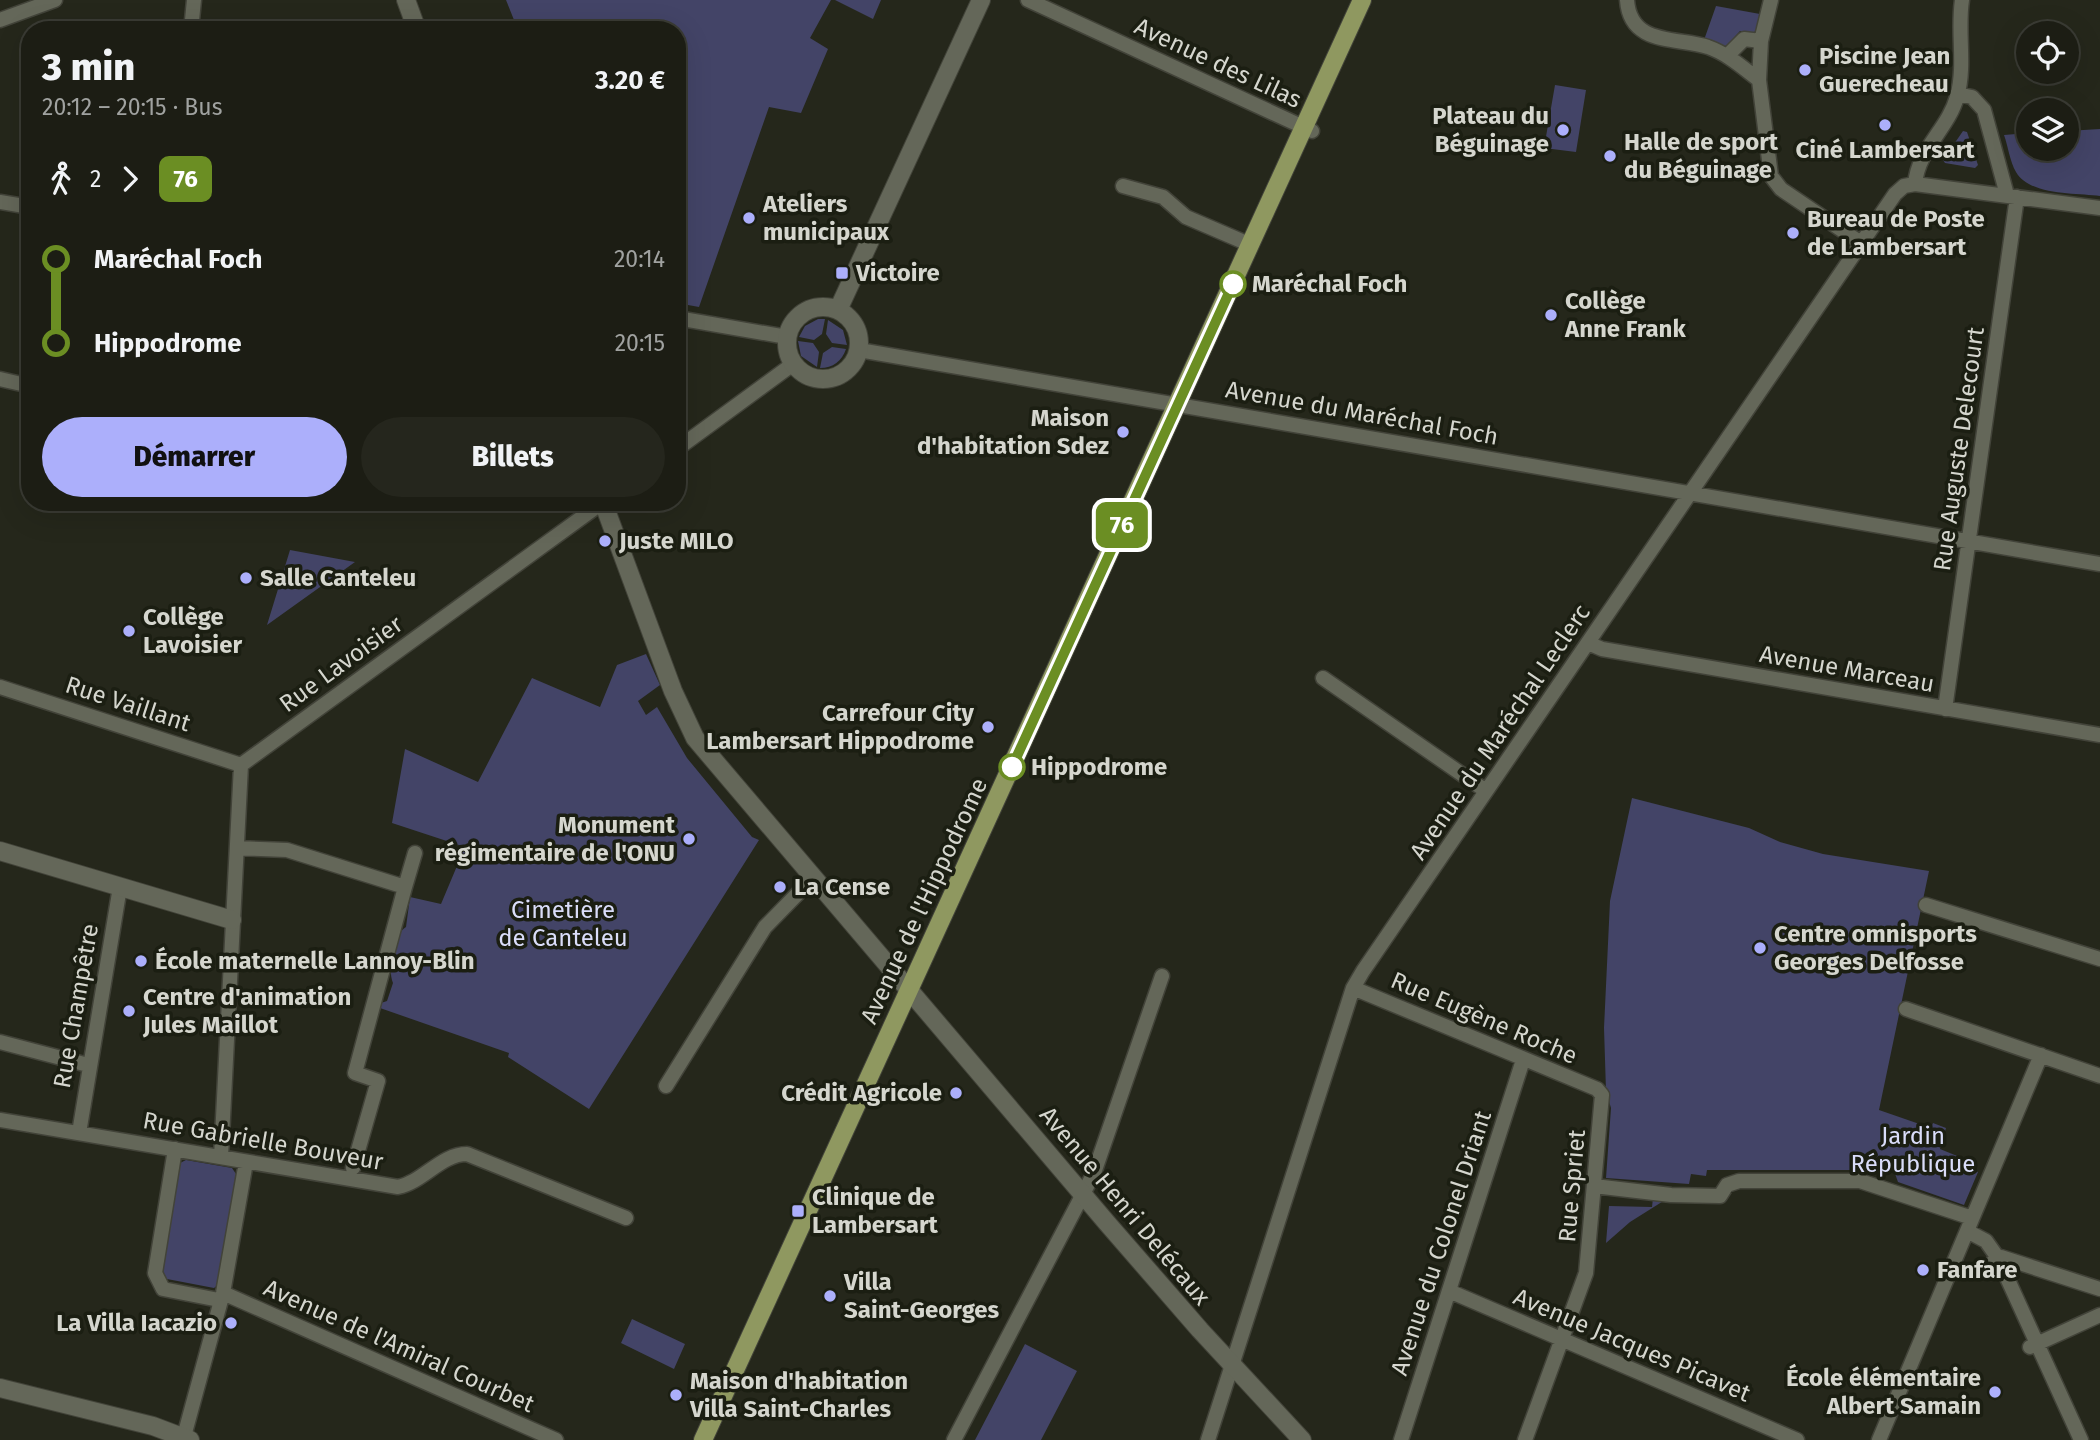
<!DOCTYPE html>
<html lang="fr">
<meta charset="utf-8">
<style>
body{margin:0;font-family:"Fira Sans",sans-serif;background:#25261d;color:#f1f3f6;height:100vh;display:flex;flex-direction:column;font-size:26px;white-space:nowrap}
*{box-sizing:border-box;margin:0}
p{font-size:23px;color:#a0a2a0}
.icon{flex:none;width:38px;height:38px;fill:none;stroke:currentColor;stroke-width:2;stroke-linecap:round;stroke-linejoin:round}
.map{position:relative;flex:1;overflow:hidden}
.sheet{position:absolute;left:21px;top:21px;width:665px;height:490px;display:flex;flex-direction:column;background:#1c1d14;border-radius:28px;box-shadow:0 7px 28px #0002,0 0 0 2px #3a3b34}
.sheet>*{flex:none}
.badge{padding:0 14px;border-radius:10px;font-size:24px;line-height:46px}
.tools{position:absolute;left:2016px;top:21px;display:grid;gap:14px}
.tools a{display:grid;place-items:center;width:63px;height:63px;border-radius:50%;background:#1c1d14;box-shadow:0 7px 28px #0002,0 0 0 2px #3a3b34;font-size:35px}
.map>.badge{position:absolute;translate:-50% -50%;box-shadow:0 0 0 4px #fff}
.legs{display:flex;align-items:center;gap:10px;height:77px;padding:0 21px;font-size:23px}
.legs p{margin-inline-start:auto}
.overview{display:flex;align-items:center;justify-content:space-between;height:119px;padding:0 21px}
h1{font-size:38px;font-weight:800;line-height:52px}
.cta{display:flex;gap:14px;margin-top:auto;padding:14px 21px}
.cta a{flex:1;height:80px;border-radius:42px;background:#acaffb;color:#111;font-size:28px;font-weight:800;line-height:80px;text-align:center}
.cta a+a{background:#25261d;color:#f1f3f6}
ul{padding:0 21px;list-style:none}
li{display:flex;align-items:center;gap:24px;height:84px;font-size:26px}
li i{display:grid;place-items:center;width:10px;height:100%;margin:0 9px;background:currentColor}
li i::after{content:'';width:18px;height:18px;margin:-9px;border:5px solid;border-radius:50%;background:#1c1d14}
li p{margin-inline-start:auto}
li:first-child i{background:linear-gradient(#0000 50%,currentColor 0)}
li:last-child i{background:linear-gradient(currentColor 50%,#0000 0)}
.map>svg:first-child{display:block}
</style>
<div class="map">
<svg width="2100" height="1440" viewBox="0 0 2100 1440">
<rect width="100%" height="100%" fill="#25271b"/>
<path fill="#434467" d="M 506,0 L 831,0 L 810,38 L 828,49 L 801,113 L 769,107 L 699,307 L 677,303 L 677,30 L 518,30 Z
M 835,0 L 881,0 L 873,19 Z
M 1716,6 L 1760,14 L 1757,33 L 1740,31 L 1725,48 L 1704,40 Z
M 1555,85 L 1586,90 L 1576,152 L 1544,148 Z
M 2100,129 L 2100,196 C 2076,193 2030,196 2016,172 C 2010,162 2008,146 2004,135 L 2028,133 L 2028,149 L 2067,149 L 2067,131 Z
M 1963,131 L 1967,132 L 1978,165 L 1975,168 L 1945,163 L 1943,160 Z
M 818,319 L 825,319 L 822,334 L 814,340 L 799,337 L 805,326 Z
M 828,320 L 843,330 L 847,345 L 832,343 L 826,334 Z
M 798,341 L 813,343 L 819,352 L 817,367 L 801,356 Z
M 832,347 L 846,349 C 842,361 833,368 820,368 L 823,353 Z
M 290,550 L 355,562 L 267,625 Z
M 646,654 L 660,685 L 638,701 L 646,715 L 657,707 L 687,758 L 752,837 L 759,840 L 589,1109 L 508,1057 L 509,1053 L 380,1008 L 381,1003 L 387,1001 L 393,983 C 387,969 393,935 406,927 L 410,897 L 441,904 L 465,847 L 392,823 L 405,749 L 478,782 L 532,678 L 600,707 L 617,665 Z
M 1632,798 L 1749,828 L 1780,842 L 1823,854 L 1929,871 L 1879,1110 L 1931,1128 L 1933,1123 L 1946,1128 L 1940,1149 L 1967,1160 L 1965,1166 L 1978,1172 L 1964,1205 L 1898,1182 L 1893,1168 L 1877,1162 L 1866,1170 L 1707,1170 L 1706,1176 L 1691,1174 L 1689,1184 L 1606,1178 L 1611,1108 L 1606,1091 L 1604,1028 L 1610,901 Z
M 186,1160 L 232,1168 L 236,1174 L 219,1284 L 214,1288 L 167,1279 L 162,1274 L 180,1163 Z
M 1653,1198 L 1665,1200 L 1630,1222 L 1606,1243 L 1609,1206 L 1652,1207 Z
M 632,1319 L 685,1344 L 674,1369 L 621,1343 Z
M 1025,1344 L 1077,1371 L 1041,1440 L 975,1440 Z"/>
<g fill="none" stroke-linecap="round" stroke-linejoin="round">
<defs>
<path id="minor" d="M 1028,0 L 1312,131
M 1627,0 C 1630,46 1677,37 1708,47 C 1728,54 1743,68 1759,80
M 1771,0 L 1761,41 L 1759,80 L 1771,176 L 1781,189 L 1861,243
M 0,20 L 55,0
M 191,30 L 194,0
M 1727,56 L 1744,39 L 1761,41
M 1957,94 L 1972,97 L 1984,110 L 2007,195
M 1915,184 C 1918,149 1948,129 1957,97 C 1966,64 1957,33 1962,0
M 1123,186 L 1163,197 L 1186,217 L 1251,245
M 0,202 L 30,207
M 677,318 L 787,337
M 859,350 L 2100,564
M 0,379 L 30,386
M 677,449 L 793,364
M 1588,643 L 1602,649 L 2100,735
M 1323,678 L 1486,791
M 0,687 L 241,765
M 1945,709 L 2017,197
M 241,765 L 603,502
M 237,848 L 287,850 L 405,887 L 355,1073 L 378,1081 L 353,1168
M 405,887 L 415,853
M 1926,905 L 2100,959
M 1353,988 L 1597,1089 L 1602,1095 L 1586,1273 L 1525,1440
M 1906,1009 L 2100,1076
M 0,1042 L 88,1065
M 666,1086 L 765,927 L 812,879
M 0,1120 L 398,1187 C 423,1182 441,1154 467,1154 L 626,1218
M 79,1133 L 120,887
M 175,1149 L 155,1273 L 163,1289 L 219,1300
M 221,1157 L 241,765
M 1594,1186 L 1671,1195 L 1720,1196 L 1727,1185 L 1739,1181 L 1860,1181 L 1972,1218
M 1967,1231 L 1986,1241 L 1998,1258 L 2081,1440
M 1994,1260 L 2001,1257 L 2100,1289
M 1449,1291 L 1797,1440
M 223,1293 L 556,1440
M 2030,1347 L 2100,1315
M 183,1440 L 223,1293 L 246,1162
M 954,1440 L 1094,1173 L 1162,976
M 1208,1440 L 1353,988 L 1363,971 L 1895,194 L 1904,186 L 1915,184 L 2100,208
M 1401,1440 L 1523,1060
M 1879,1440 L 2041,1055"/>
<path id="tertiary" d="M 406,0 L 417,30
M787 343a36 36 0 1 1 72 0a36 36 0 1 1-72 0Z
M 838,310 L 981,0
M 603,502 L 673,691 L 695,738 L 1107,1223 L 1200,1330 L 1302,1440
M 0,851 L 232,920
M 0,1388 L 153,1426 L 190,1440"/>
<path id="primary" d="M 703,1440 L 1362,0"/>
</defs>
<use href="#minor" stroke="#424339" stroke-width="17"/>
<use href="#tertiary" stroke="#424339" stroke-width="20"/>
<use href="#primary" stroke="#424339" stroke-width="20"/>
<use href="#minor" stroke="#646759" stroke-width="14"/>
<use href="#tertiary" stroke="#646759" stroke-width="18"/>
<use href="#primary" stroke="#8f9860" stroke-width="18"/>
</g>
<g fill="none" stroke-linecap="round" stroke-linejoin="round">
<defs>
<path id="line-1" d="M 1012,767 L 1233,284"/>
</defs>
<use href="#line-1" stroke="#fff" stroke-width="16"/>
<use href="#line-1" stroke="#6b8e23" stroke-width="10"/>
</g>
<g fill="#acaffb" stroke="#1b1e12" stroke-width="2.5">
<circle cx="1805" cy="70" r="7"/>
<circle cx="1885" cy="125" r="7"/>
<circle cx="1563" cy="130" r="7"/>
<circle cx="1610" cy="156" r="7"/>
<circle cx="749" cy="218" r="7"/>
<circle cx="1793" cy="233" r="7"/>
<rect x="835" y="266" width="14" height="14" rx="3.5"/>
<circle cx="1551" cy="315" r="7"/>
<circle cx="1123" cy="432" r="7"/>
<circle cx="605" cy="541" r="7"/>
<circle cx="246" cy="578" r="7"/>
<circle cx="129" cy="631" r="7"/>
<circle cx="988" cy="727" r="7"/>
<circle cx="689" cy="839" r="7"/>
<circle cx="780" cy="887" r="7"/>
<circle cx="1760" cy="948" r="7"/>
<circle cx="141" cy="961" r="7"/>
<circle cx="129" cy="1011" r="7"/>
<circle cx="956" cy="1093" r="7"/>
<rect x="791" y="1204" width="14" height="14" rx="3.5"/>
<circle cx="1923" cy="1270" r="7"/>
<circle cx="830" cy="1296" r="7"/>
<circle cx="231" cy="1323" r="7"/>
<circle cx="1995" cy="1392" r="7"/>
<circle cx="676" cy="1395" r="7"/>
</g>
<g fill="#fff" stroke="#6b8e23" stroke-width="3.5">
<circle cx="1233" cy="284" r="12"/>
<circle cx="1012" cy="767" r="12"/>
</g>
<g text-anchor="middle" dominant-baseline="central" stroke-width="7" stroke-linejoin="round" paint-order="stroke">
<g font-size="24" font-weight="bold" fill="#d5d6ce" stroke="#1b1e12" text-anchor="start">
<text x="1819" y="56">Piscine Jean<tspan x="1819" dy="28">Guerecheau</tspan></text>
<text x="1549" y="116" text-anchor="end">Plateau du<tspan x="1549" dy="28">Béguinage</tspan></text>
<text x="1624" y="142">Halle de sport<tspan x="1624" dy="28">du Béguinage</tspan></text>
<text x="1885" y="150" text-anchor="middle">Ciné Lambersart</text>
<text x="763" y="204">Ateliers<tspan x="763" dy="28">municipaux</tspan></text>
<text x="1807" y="219">Bureau de Poste<tspan x="1807" dy="28">de Lambersart</tspan></text>
<text x="856" y="273">Victoire</text>
<text x="1565" y="301">Collège<tspan x="1565" dy="28">Anne Frank</tspan></text>
<text x="1109" y="418" text-anchor="end">Maison<tspan x="1109" dy="28">d'habitation Sdez</tspan></text>
<text x="619" y="541">Juste MILO</text>
<text x="260" y="578">Salle Canteleu</text>
<text x="143" y="617">Collège<tspan x="143" dy="28">Lavoisier</tspan></text>
<text x="974" y="713" text-anchor="end">Carrefour City<tspan x="974" dy="28">Lambersart Hippodrome</tspan></text>
<text x="675" y="825" text-anchor="end">Monument<tspan x="675" dy="28">régimentaire de l'ONU</tspan></text>
<text x="794" y="887">La Cense</text>
<text x="1774" y="934">Centre omnisports<tspan x="1774" dy="28">Georges Delfosse</tspan></text>
<text x="155" y="961">École maternelle Lannoy-Blin</text>
<text x="143" y="997">Centre d'animation<tspan x="143" dy="28">Jules Maillot</tspan></text>
<text x="942" y="1093" text-anchor="end">Crédit Agricole</text>
<text x="812" y="1197">Clinique de<tspan x="812" dy="28">Lambersart</tspan></text>
<text x="1937" y="1270">Fanfare</text>
<text x="844" y="1282">Villa<tspan x="844" dy="28">Saint-Georges</tspan></text>
<text x="217" y="1323" text-anchor="end">La Villa Iacazio</text>
<text x="1981" y="1378" text-anchor="end">École élémentaire<tspan x="1981" dy="28">Albert Samain</tspan></text>
<text x="690" y="1381">Maison d'habitation<tspan x="690" dy="28">Villa Saint-Charles</tspan></text>
</g>
<g font-size="24" fill="#d5d6ce" stroke="#1b1e12">
<text transform="translate(1218 63) rotate(25)">Avenue des Lilas</text>
<text transform="translate(1362 413) rotate(10)">Avenue du Maréchal Foch</text>
<text transform="translate(1959 449) rotate(-82)">Rue Auguste Delecourt</text>
<text transform="translate(341 664) rotate(-36)">Rue Lavoisier</text>
<text transform="translate(1847 669) rotate(10)">Avenue Marceau</text>
<text transform="translate(128 704) rotate(18)">Rue Vaillant</text>
<text transform="translate(1500 732) rotate(-56)">Avenue du Maréchal Leclerc</text>
<text transform="translate(924 901) rotate(-65)">Avenue de l'Hippodrome</text>
<text transform="translate(76 1006) rotate(-80)">Rue Champêtre</text>
<text transform="translate(1484 1018) rotate(23)">Rue Eugène Roche</text>
<text transform="translate(263 1141) rotate(10)">Rue Gabrielle Bouveur</text>
<text transform="translate(1572 1186) rotate(-85)">Rue Spriet</text>
<text transform="translate(1125 1206) rotate(50)">Avenue Henri Delécaux</text>
<text transform="translate(1441 1243) rotate(-72)">Avenue du Colonel Driant</text>
<text transform="translate(1632 1345) rotate(23)">Avenue Jacques Picavet</text>
<text transform="translate(399 1346) rotate(24)">Avenue de l'Amiral Courbet</text>
</g>
<g font-size="24" font-weight="bold" fill="#d5d6ce" stroke="#1b1e12" text-anchor="start">
<text x="1252" y="284">Maréchal Foch</text>
<text x="1031" y="767">Hippodrome</text>
</g>
<g font-size="24" fill="#daddf9" stroke="#1b1e12">
<text x="563" y="910">Cimetière<tspan x="563" dy="28">de Canteleu</tspan></text>
<text x="1913" y="1136">Jardin<tspan x="1913" dy="28">République</tspan></text>
</g>
</g>
</svg>
<div class="tools">
<a><svg class="icon" aria-label="locate" viewBox="0 0 24 24"><circle cx="12" cy="12" r="6"/><path d="M12 2v4M12 18v4M2 12h4M18 12h4"/></svg></a>
<a><svg class="icon" aria-label="layers" viewBox="0 0 24 24"><path d="M12 4l9 5-9 5-9-5zM3 14l9 5 9-5"/></svg></a>
</div>
<b class="badge" style="left:1122px;top:525px;background:#6b8e23;color:#fff">76</b>
<section class="sheet">
<div class="overview"><div><h1>3 min</h1><p>20:12 – 20:15 · Bus</p></div><b>3.20 €</b></div>
<div class="legs"><svg class="icon" aria-label="walk" viewBox="0 0 24 24"><circle cx="13" cy="4" r="2"/><path d="M13 8l-2 6 4 7M11 14l-3 7M7 12l3-4h3l4 4"/></svg>2<svg class="icon" aria-label="forward" viewBox="0 0 24 24"><path d="M9 5l7 7-7 7"/></svg><b class="badge" style="background:#6b8e23;color:#fff">76</b></div>
<ul>
<li><i style="color:#6b8e23"></i><b>Maréchal Foch</b><p>20:14</p></li>
<li><i style="color:#6b8e23"></i><b>Hippodrome</b><p>20:15</p></li>
</ul>
<div class="cta"><a>Démarrer</a><a>Billets</a></div>
</section>
</div>
